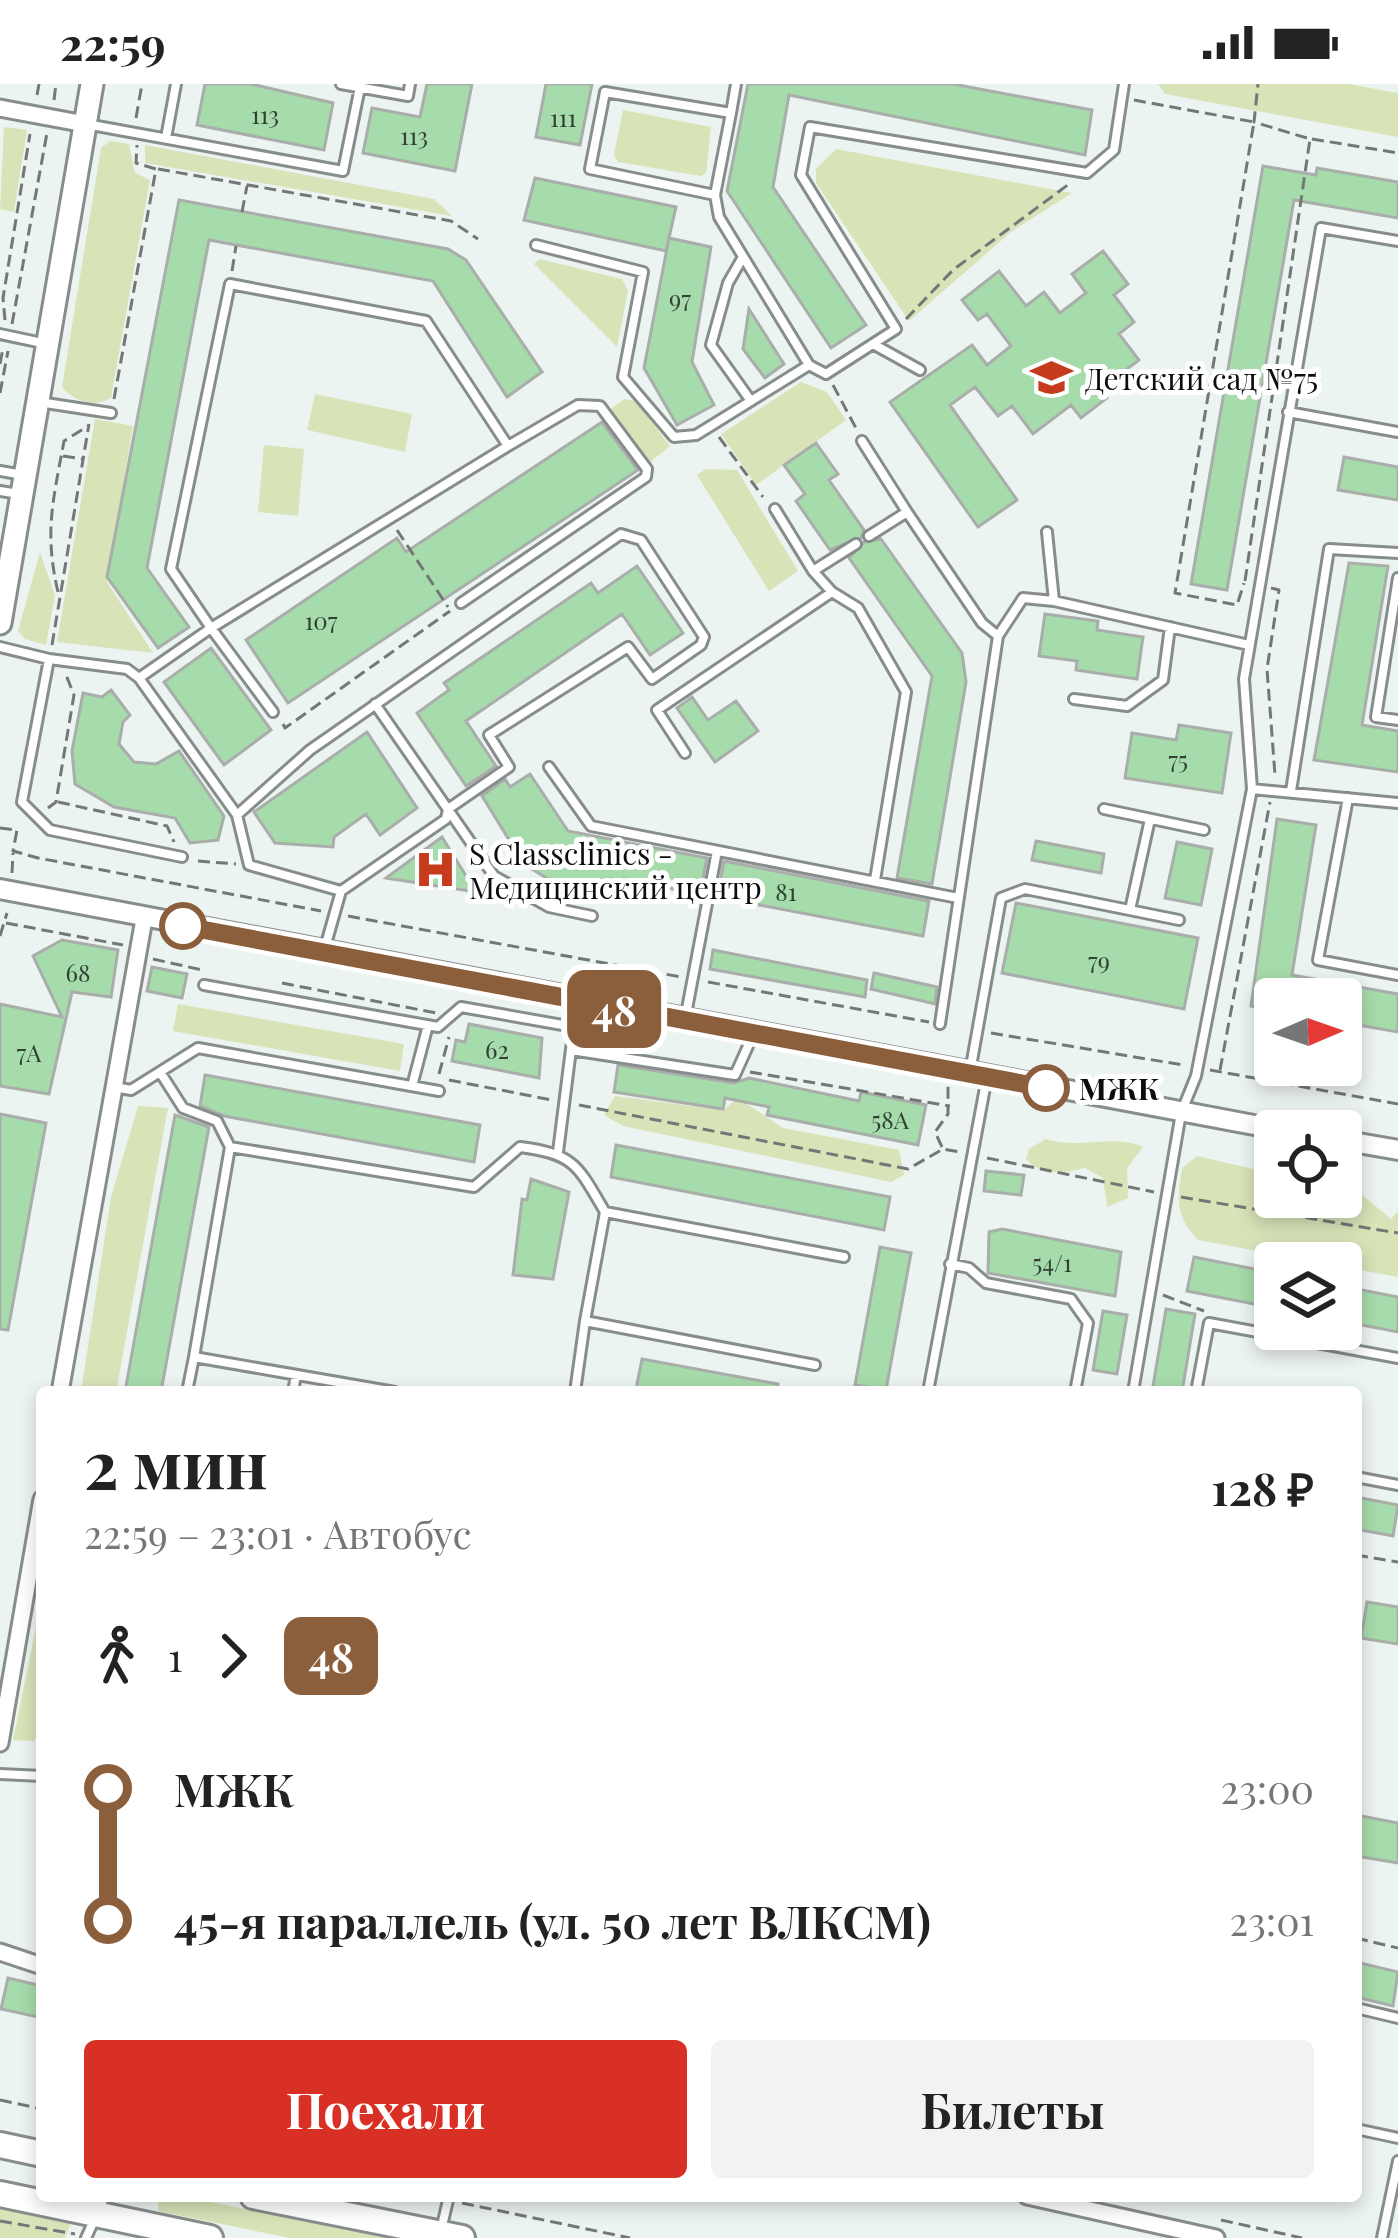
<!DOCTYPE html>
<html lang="ru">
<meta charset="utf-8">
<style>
body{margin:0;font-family:"Playfair Display",serif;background:#f2f2f2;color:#222;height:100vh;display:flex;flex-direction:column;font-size:45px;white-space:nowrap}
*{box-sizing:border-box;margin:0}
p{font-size:39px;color:#767676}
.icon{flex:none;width:66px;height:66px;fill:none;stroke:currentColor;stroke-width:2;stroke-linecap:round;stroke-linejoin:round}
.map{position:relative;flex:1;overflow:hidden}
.side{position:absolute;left:36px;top:1302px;width:1326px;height:816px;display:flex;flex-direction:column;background:#fff;border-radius:12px;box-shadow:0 6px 18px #0003}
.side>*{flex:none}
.badge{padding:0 24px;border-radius:18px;font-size:42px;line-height:78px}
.needle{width:78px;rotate:88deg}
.buttons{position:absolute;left:1254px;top:894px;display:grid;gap:24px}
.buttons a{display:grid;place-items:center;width:108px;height:108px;border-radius:12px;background:#fff;box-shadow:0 6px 18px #0003;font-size:60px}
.map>.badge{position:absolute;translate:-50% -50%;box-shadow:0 0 0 6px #fff}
.legs{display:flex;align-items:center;gap:18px;height:132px;padding:0 48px;font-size:39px}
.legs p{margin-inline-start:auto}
.headline{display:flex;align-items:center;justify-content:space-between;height:204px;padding:0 48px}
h1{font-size:66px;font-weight:700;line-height:90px}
.button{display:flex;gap:24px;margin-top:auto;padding:24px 48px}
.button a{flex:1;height:138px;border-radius:12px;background:#d93025;color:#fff;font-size:48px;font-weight:700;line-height:138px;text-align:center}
.button a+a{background:#f2f2f2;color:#222}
ul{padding:0 48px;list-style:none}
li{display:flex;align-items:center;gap:42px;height:132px;font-size:45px}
li i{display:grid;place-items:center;width:18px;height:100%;margin:0 15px;background:currentColor}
li i::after{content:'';width:30px;height:30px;margin:-15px;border:9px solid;border-radius:50%;background:#fff}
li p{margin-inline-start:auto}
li:first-child i{background:linear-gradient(#0000 50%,currentColor 0)}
li:last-child i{background:linear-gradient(currentColor 50%,#0000 0)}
.status{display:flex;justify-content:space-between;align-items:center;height:84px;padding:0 60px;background:#fff;direction:ltr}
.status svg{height:33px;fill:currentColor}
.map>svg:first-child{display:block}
</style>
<div class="status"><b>22:59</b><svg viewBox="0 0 49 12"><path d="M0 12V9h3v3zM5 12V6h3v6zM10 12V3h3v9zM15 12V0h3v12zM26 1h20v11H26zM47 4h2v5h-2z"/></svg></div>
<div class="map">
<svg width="1398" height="2154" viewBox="0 0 1398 2154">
<rect width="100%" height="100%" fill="#ecf4f1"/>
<path fill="#d8e3b8" d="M 1158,0 L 1349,0 L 1398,9 L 1398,53 L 1165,10 Z
M 623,26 L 711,43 L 706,89 L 701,92 L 618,78 L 614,71 Z
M 4,43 L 27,46 L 14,128 L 0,125 Z
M 110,57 L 129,60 L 135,89 L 150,96 L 111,314 C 95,324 73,317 62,303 L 101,64 Z
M 145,61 L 434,115 L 452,132 L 145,79 Z
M 836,65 L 1072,109 L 1011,148 L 909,237 L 816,99 L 816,85 Z
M 540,175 L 622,195 L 628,207 L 617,263 L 534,180 Z
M 801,298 L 827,308 L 846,336 L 756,401 L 721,350 Z
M 315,310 L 412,330 L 405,368 L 307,346 Z
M 624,315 L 636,317 L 670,362 L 649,379 L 611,325 Z
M 95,335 L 133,342 L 107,498 L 153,569 L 57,558 Z
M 264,361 L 304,365 L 298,432 L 258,428 Z
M 706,385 L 737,386 L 798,487 L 769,507 L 697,391 Z
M 40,468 L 55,512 L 46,561 L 25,555 L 18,547 Z
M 178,920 L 404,960 L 400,987 L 173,947 Z
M 615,1012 L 723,1026 L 738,1014 L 783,1044 L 899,1066 L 904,1091 L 891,1098 L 623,1042 L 604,1031 Z
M 138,1022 L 168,1024 L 116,1308 L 81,1308 L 111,1113 Z
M 1046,1055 C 1080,1066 1114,1049 1143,1063 L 1127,1084 L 1128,1114 L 1107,1123 L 1103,1094 L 1085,1084 C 1065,1089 1041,1093 1026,1075 L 1029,1065 Z
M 1197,1072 L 1275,1090 L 1275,1113 L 1341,1113 L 1341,1106 L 1361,1110 L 1391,1135 L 1398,1127 L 1398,1193 L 1198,1156 C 1175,1131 1177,1116 1182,1084 Z
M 42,1514 L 42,1644 L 34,1657 L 13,1656 Z
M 158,2112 L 181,2112 L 386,2154 L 290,2154 L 158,2127 Z
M 0,2122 L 72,2136 L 65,2154 L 0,2154 Z"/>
<path fill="#a6dbab" stroke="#a9aeaa" stroke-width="3" d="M 205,0 L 251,0 L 333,19 L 324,66 L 197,41 Z
M 427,0 L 472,0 L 455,87 L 363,69 L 372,24 L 420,33 Z
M 546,0 L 592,0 L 580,61 L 536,53 Z
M 748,0 L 953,0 L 1092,26 L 1085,71 L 789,11 L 773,103 L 866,241 L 831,264 L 727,107 Z
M 1263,82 L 1316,91 L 1317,84 L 1398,98 L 1398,134 L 1294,116 L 1227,506 L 1191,500 Z
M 535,94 L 676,123 L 666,167 L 524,136 Z
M 179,116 L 448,165 L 466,176 L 542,288 L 507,313 L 433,197 L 209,156 L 147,484 L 189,543 L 158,564 L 107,493 Z
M 669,154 L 711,163 L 692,278 L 714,321 L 677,341 L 644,284 Z
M 1103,167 L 1128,200 L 1114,211 L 1134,238 L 1119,250 L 1139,276 L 1101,305 L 1107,314 L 1081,334 L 1071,321 L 1033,350 L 1012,322 L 998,332 L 975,303 L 950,321 L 1017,416 L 978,443 L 890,318 L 972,261 L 987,281 L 1011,262 L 987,230 L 978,236 L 962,216 L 999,187 L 1026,222 L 1044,208 L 1060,229 L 1086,209 L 1072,190 Z
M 749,225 L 784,280 L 765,294 L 743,265 Z
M 602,338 L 638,386 L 288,619 L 246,556 L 397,454 L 406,468 Z
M 816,359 L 838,390 L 829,396 L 864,446 L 861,454 L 830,466 L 796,417 L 805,410 L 784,381 Z
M 1344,373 L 1398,383 L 1398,416 L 1338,406 Z
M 881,455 L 962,569 L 966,598 L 932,800 L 897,794 L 932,592 L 849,474 L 864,458 Z
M 1349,479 L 1388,482 L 1362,641 L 1398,647 L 1398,688 L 1314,676 Z
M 637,482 L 683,549 L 650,571 L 622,530 L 466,637 L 496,682 L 466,702 L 417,629 L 449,606 L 444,599 L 591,499 L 598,509 Z
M 1045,530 L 1098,537 L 1097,546 L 1143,553 L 1137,595 L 1076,586 L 1077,577 L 1039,572 Z
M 211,564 L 271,646 L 224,681 L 164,598 Z
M 111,606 L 130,631 L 123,638 L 119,660 L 134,678 L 156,680 L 179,667 L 224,732 L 218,756 L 190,759 L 175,734 L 114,723 L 75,700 L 72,667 L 83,609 L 102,613 Z
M 692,613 L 708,636 L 736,617 L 758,647 L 715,678 L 677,624 Z
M 1179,641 L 1231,649 L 1222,709 L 1125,694 L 1132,649 L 1176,656 Z
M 367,648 L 417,724 L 380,751 L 366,730 L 334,753 L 333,763 L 275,759 L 254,728 Z
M 530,690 L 568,747 L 707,774 L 700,810 L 639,799 L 616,816 L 559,802 L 524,780 L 482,712 L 505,695 L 510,703 Z
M 1277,735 L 1316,741 L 1292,891 L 1398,910 L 1398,948 L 1341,938 L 1341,915 L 1275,915 L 1275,926 L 1251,922 Z
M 442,753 L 476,808 L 386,794 Z
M 1036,757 L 1104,770 L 1101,789 L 1032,776 Z
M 1177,758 L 1212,765 L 1201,821 L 1165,814 Z
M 724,777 L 929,817 L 923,852 L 717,813 Z
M 1016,819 L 1198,854 L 1184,925 L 1002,889 Z
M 62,856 L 118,866 L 111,913 L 72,908 L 49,1010 L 0,1002 L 0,920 L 62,933 L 33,872 Z
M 713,866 L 867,896 L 865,913 L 710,885 Z
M 152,883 L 187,890 L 182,914 L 147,907 Z
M 874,889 L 937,903 L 935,920 L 871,905 Z
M 469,940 L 542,954 L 539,994 L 452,977 L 456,956 L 465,958 Z
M 618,981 L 734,999 L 749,994 L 859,1017 L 861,1008 L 926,1021 L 918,1061 L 767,1031 L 769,1023 L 725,1014 L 723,1025 L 614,1008 Z
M 205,991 L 480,1041 L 474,1078 L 224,1032 L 200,1022 Z
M 0,1030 L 46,1039 L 8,1246 L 0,1245 Z
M 175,1031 L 209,1043 L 161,1308 L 125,1308 Z
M 616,1061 L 890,1113 L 884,1146 L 611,1093 Z
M 986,1087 L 1024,1091 L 1021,1111 L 984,1107 Z
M 531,1095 L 569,1108 L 553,1195 L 513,1191 L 522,1115 L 527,1116 Z
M 1002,1145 L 1121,1168 L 1115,1212 L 988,1189 L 989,1148 Z
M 880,1163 L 911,1169 L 886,1306 L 855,1301 Z
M 1194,1173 L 1275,1189 L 1275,1224 L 1187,1207 Z
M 1341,1202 L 1398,1213 L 1398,1248 L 1341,1237 Z
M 1166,1225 L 1195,1230 L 1182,1308 L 1152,1308 Z
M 1103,1227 L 1127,1231 L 1117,1290 L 1093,1286 Z
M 642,1275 L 778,1300 L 777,1308 L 636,1305 Z
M 1356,1413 L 1398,1421 L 1393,1452 L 1356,1445 Z
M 1367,1518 L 1398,1523 L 1398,1560 L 1361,1554 Z
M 1356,1731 L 1398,1739 L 1398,1779 L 1356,1772 Z
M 1356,1878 L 1398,1888 L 1393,1922 L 1356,1913 Z
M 8,1894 L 42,1902 L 42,1934 L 1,1925 Z"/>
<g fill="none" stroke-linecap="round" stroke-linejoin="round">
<defs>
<path id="service" d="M 341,0 L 408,12 L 410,0
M 731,29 L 605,8 L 590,85 L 715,111 L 731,29 L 736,0
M 86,40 L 343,87 L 360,3
M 166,54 L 176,0
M 715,111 L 719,133 L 809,281 L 826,290 L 896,245 L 801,91 L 810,43 L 1087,89 L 1114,66 L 1124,0
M 536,161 L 643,188 L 623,293 L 674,353 L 696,351 L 809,281
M 743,173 L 728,199 L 711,261 L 751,317
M 230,200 L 426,237 L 508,362 L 211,544 L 171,485 Z
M 0,250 L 47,260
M 873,260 L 920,286
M 39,318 L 111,329
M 1288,328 L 1398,348
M 862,357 L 907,428
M 0,387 L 23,391
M 0,407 L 19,410
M 775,425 L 813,487 L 832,508 L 858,524 L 906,608 L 875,796
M 869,452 L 907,428 L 982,539 L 998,552
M 813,487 L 856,460
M 1398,494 L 1376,633 L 1398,636
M 1054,517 L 1249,561
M 461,519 L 646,393 L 647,385 L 600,322 L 578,321 L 508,362
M 0,563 L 49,575 L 22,718 L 50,746 L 182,773
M 49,575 L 127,585 L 139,594
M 1074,615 L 1127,622 L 1163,596 L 1170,543
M 375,620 L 494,792 L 549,823 L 592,832
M 685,669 L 657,626 L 832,508
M 549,683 L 591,742 L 958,814
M 1252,705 L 1398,719
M 1291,707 L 1329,465 L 1398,469
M 1348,714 L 1318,876 L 1398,891
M 1104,725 L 1204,746
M 237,731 L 139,594 L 211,544 L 273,628
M 1130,826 L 1150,735
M 324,867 L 341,807 L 249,781 L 237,731 L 310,666 L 621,450 L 641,456 L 704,553 L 701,561 L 652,595 L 628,563 L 489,651 L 509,683 L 448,725 L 446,735 L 341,807
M 204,901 L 438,943 L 461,923 L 574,943
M 686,930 L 717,767
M 940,940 L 998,552 L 1023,514 L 1054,517 L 1047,448
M 571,966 L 735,991 L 753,951
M 160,988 L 183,1024 L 217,1037 L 230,1063 L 194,1273 L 395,1308
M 970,988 L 1001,814 L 1025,805 L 1179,836
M 412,1002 L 428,941
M 114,1003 L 131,1006 L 198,964 L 439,1007
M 230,1063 L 474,1103 L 520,1063 C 575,1070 578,1082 605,1128 L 844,1173
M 558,1068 L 577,918
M 605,1128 L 585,1237 L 815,1281
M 950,1180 L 969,1184 L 986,1199 L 1071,1215 L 1088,1239 L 1075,1308
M 187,1308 L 194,1273
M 293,1308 L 296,1291
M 575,1308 L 585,1237
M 928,1308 L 987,993
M 1133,1308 L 1181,1029 L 1196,992 L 1252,705 L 1244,595 L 1321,144 L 1398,157
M 1196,1308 L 1209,1239 L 1398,1274
M 1356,1393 L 1398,1401
M 0,1690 L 42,1692
M 1356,1924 L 1398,1934
M 1356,2045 L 1398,2054
M 441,2146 L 449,2112
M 86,2154 L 105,2112
M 1382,2154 L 1398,2077"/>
<path id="minor" d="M 0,24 L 85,40
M 60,1308 L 144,835
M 0,1659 L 42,1415
M 0,1868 L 42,1882
M 1027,2112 L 1216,2154"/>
<path id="tertiary" d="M 0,805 L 1286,1047
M 1341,1056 L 1398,1066"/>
<path id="secondary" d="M 0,539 L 92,0"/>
<path id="primary" d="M 0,2061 L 42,2070
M 0,2110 L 210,2154
M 253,2112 L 462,2154"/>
</defs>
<use href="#service" stroke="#878d8b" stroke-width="14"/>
<use href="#minor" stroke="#878d8b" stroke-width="21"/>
<use href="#tertiary" stroke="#878d8b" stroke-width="24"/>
<use href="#secondary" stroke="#878d8b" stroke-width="27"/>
<use href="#primary" stroke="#878d8b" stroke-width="30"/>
<path stroke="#737877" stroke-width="3" stroke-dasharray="12 6" stroke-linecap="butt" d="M 37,11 L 39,0
M 54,16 L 56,0
M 1134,16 L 1254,38 L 1175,509 L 1237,521 L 1244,499
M 136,34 L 142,0
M 1312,55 L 1398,69
M 158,85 L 451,137 L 478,155
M 242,128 L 247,102
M 232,187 L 236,162
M 906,235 L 953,186 L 1069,100
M 5,236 L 3,214 L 30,50
M 12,240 L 47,49
M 0,280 L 3,264
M 833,301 L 857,346
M 0,309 L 8,267
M 114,315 L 156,85 L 136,79 L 137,61
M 719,353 L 763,413
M 63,372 L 83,375
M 397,446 L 448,523
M 1245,497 L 1310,55 L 1254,38 L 1258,0
M 1271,504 L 1279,506 L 1267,585 L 1275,691
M 58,508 C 44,448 53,417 64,357 L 88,342
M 52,561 L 89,340
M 283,640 L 285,644 L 450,527
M 58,718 L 167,742 L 174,758
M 48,724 L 56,718 L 74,611 L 66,591
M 0,744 L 17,746 L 13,767 L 38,774 L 321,827
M 198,777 L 236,780
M 12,789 L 13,769
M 348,832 L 681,893
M 6,839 L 123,861
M 0,852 L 7,829
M 153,875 L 202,886
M 708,898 L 929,938
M 282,899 L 436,929
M 991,949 L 1183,981
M 1210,986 L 1398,1020
M 1220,986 L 1270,718
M 750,988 L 950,1022
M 439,990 L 449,953
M 449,996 L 552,1016
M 579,1021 L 908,1085 L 943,1065 L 960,1068
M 942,1063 L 935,1048 L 948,1030 L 948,1001
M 987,1074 L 1154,1108
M 1181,1113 L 1398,1149
M 1163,1211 L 1204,1227
M 1356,1471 L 1398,1478
M 1356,1854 L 1398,1864
M 0,2016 L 42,2025
M 462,2119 L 630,2154
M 1221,2136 L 1302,2154
M 0,2137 L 75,2150"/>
<use href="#service" stroke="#fff" stroke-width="8"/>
<use href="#minor" stroke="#fff" stroke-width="15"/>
<use href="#tertiary" stroke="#fff" stroke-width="18"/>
<use href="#secondary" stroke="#fff" stroke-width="21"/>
<use href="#primary" stroke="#fff" stroke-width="24"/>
</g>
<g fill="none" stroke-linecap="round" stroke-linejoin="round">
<defs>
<path id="line-1" d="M 183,842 L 1046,1004"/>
</defs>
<use href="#line-1" stroke="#fff" stroke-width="27"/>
<use href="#line-1" stroke="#8b5e3c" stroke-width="18"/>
</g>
<defs>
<symbol id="school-bare" viewBox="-9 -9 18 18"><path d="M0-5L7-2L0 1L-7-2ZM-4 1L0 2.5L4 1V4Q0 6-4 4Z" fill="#c53b1b" stroke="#fff" stroke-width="2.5" paint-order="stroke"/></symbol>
<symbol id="hospital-bare" viewBox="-9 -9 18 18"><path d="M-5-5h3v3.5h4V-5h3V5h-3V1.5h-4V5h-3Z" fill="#c53b1b" stroke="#fff" stroke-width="2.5" paint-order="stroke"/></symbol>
</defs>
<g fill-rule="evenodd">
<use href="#school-bare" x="1022" y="264" width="59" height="59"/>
<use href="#hospital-bare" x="406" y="756" width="59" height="59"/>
</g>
<g fill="#fff" stroke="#8b5e3c" stroke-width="6">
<circle cx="183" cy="842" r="21"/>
<circle cx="1046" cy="1004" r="21"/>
</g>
<g text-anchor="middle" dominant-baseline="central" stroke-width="10" stroke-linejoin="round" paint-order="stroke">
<g font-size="24" fill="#324134">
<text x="265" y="30">113</text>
<text x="563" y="33">111</text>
<text x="414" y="51">113</text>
<text x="680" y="214">97</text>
<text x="321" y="536">107</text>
<text x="1178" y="675">75</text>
<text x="786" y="807">81</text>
<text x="1099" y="876">79</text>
<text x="78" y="888">68</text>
<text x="497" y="965">62</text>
<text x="29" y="968">7А</text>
<text x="890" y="1035">58А</text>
<text x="1052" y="1178">54/1</text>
</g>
<g font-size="30" fill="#0b0e0d" stroke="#fff" text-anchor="start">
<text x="1085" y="294">Детский сад №75</text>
<text x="469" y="769">S Classclinics -<tspan x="469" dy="34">Медицинский центр</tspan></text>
</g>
<g font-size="30" font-weight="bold" fill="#0b0e0d" stroke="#fff" text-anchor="start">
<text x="1079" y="1004">МЖК</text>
</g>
</g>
</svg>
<div class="buttons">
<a><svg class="needle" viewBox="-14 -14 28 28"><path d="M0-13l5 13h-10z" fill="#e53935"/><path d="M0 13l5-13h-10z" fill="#767676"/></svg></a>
<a><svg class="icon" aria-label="locate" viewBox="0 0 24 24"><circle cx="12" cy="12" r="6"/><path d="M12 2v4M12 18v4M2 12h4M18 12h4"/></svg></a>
<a><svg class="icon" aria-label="layers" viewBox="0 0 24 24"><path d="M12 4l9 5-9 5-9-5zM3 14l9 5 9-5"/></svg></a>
</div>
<b class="badge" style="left:614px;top:925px;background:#8b5e3c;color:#fff">48</b>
<section class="side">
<div class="headline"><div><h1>2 мин</h1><p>22:59 – 23:01 · Автобус</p></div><b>128 ₽</b></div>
<div class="legs"><svg class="icon" aria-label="walk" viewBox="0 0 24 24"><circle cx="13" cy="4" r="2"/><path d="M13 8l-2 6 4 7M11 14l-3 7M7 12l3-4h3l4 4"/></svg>1<svg class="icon" aria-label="forward" viewBox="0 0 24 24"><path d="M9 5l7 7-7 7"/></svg><b class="badge" style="background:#8b5e3c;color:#fff">48</b></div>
<ul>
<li><i style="color:#8b5e3c"></i><b>МЖК</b><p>23:00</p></li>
<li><i style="color:#8b5e3c"></i><b>45-я параллель (ул. 50 лет ВЛКСМ)</b><p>23:01</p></li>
</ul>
<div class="button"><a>Поехали</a><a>Билеты</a></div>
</section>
</div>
